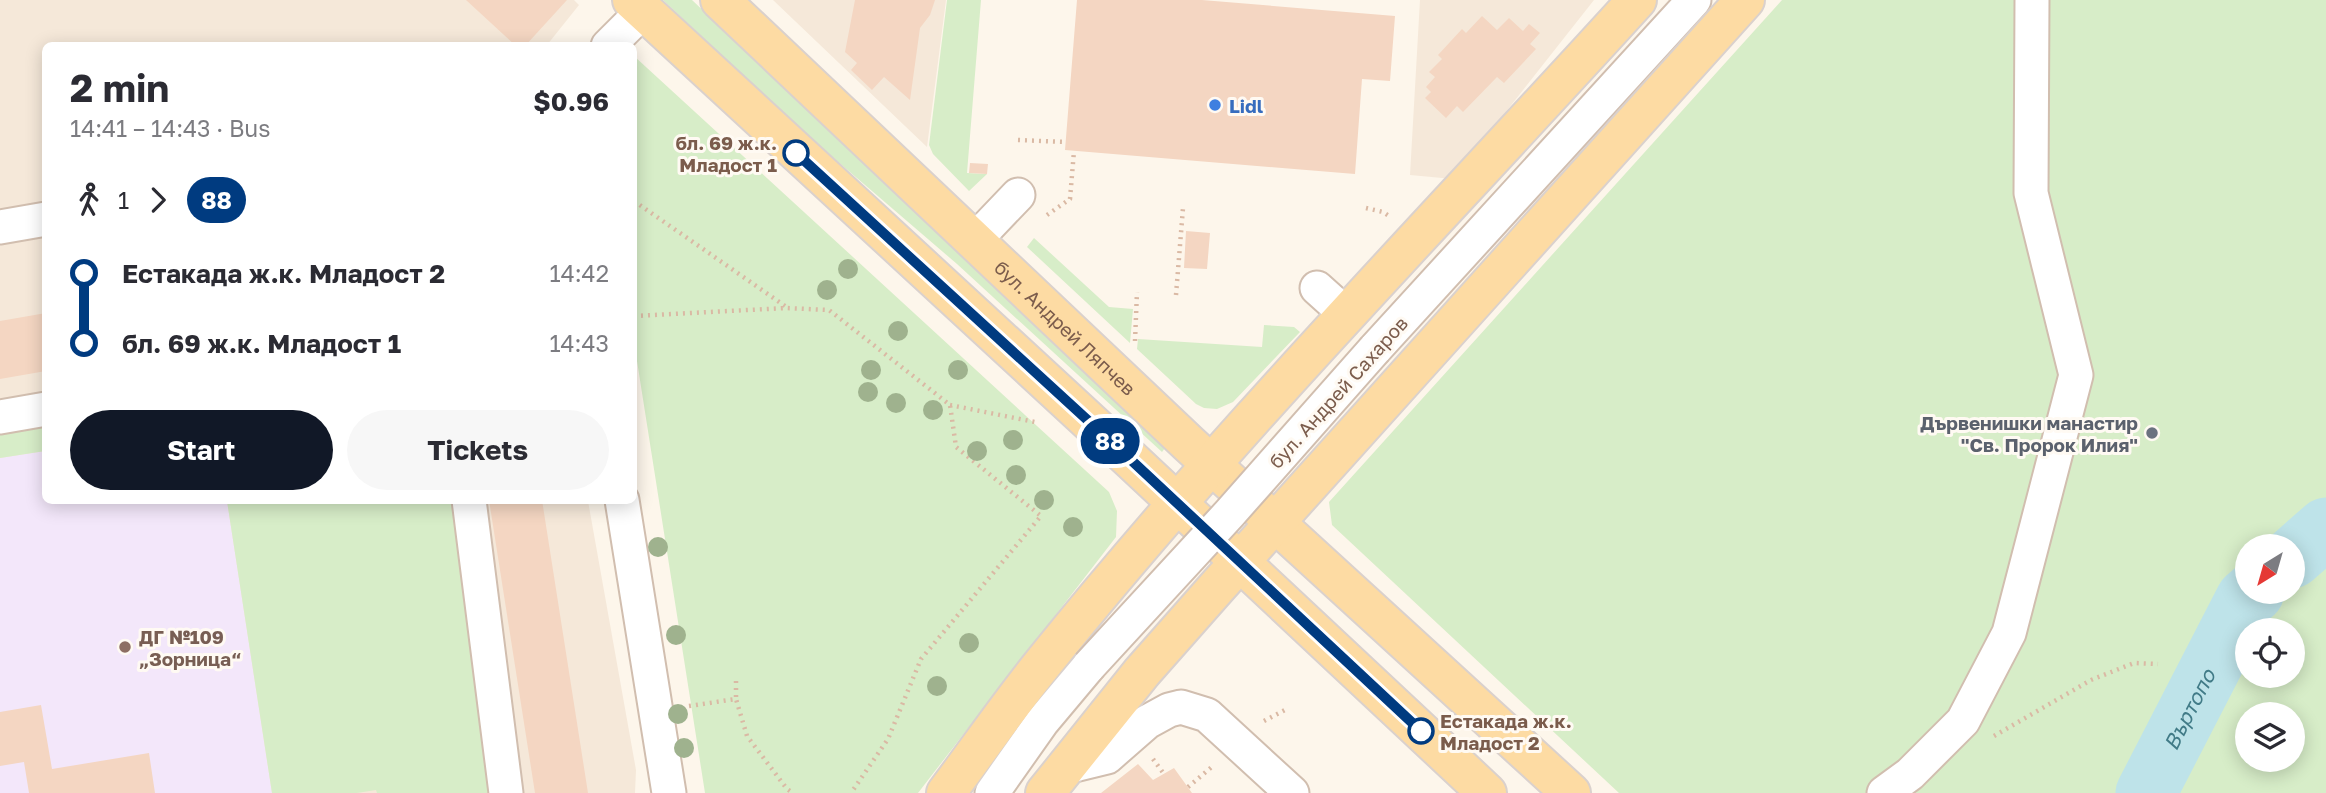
<!DOCTYPE html>
<meta charset="utf-8">
<style>
body{margin:0;font-family:"Golos Text",sans-serif;background:#f7f7f7;color:#2b2b33;height:100vh;display:flex;flex-direction:column;font-size:26px;white-space:nowrap}
*{box-sizing:border-box;margin:0}
p{font-size:23px;color:#7c7c81}
.icon{flex:none;width:38px;height:38px;fill:none;stroke:currentColor;stroke-width:2;stroke-linecap:round;stroke-linejoin:round}
.map{position:relative;flex:1;overflow:hidden}
.panel{position:absolute;left:42px;top:42px;width:595px;height:462px;display:flex;flex-direction:column;background:#fff;border-radius:10px;box-shadow:0 4px 18px #0003}
.panel>*{flex:none}
.badge{padding:0 14px;border-radius:23px;font-size:24px;line-height:46px}
.needle{width:46px;rotate:217deg}
.controls{position:absolute;left:2235px;top:534px;display:grid;gap:14px}
.controls a{display:grid;place-items:center;width:70px;height:70px;border-radius:50%;background:#fff;box-shadow:0 4px 18px #0003;font-size:35px}
.map>.badge{position:absolute;translate:-50% -50%;box-shadow:0 0 0 4px #fff}
.legs{display:flex;align-items:center;gap:10px;height:77px;padding:0 28px;font-size:23px}
.legs p{margin-inline-start:auto}
.headline{display:flex;align-items:center;justify-content:space-between;height:119px;padding:0 28px}
h1{font-size:38px;font-weight:700;line-height:52px}
.cta{display:flex;gap:14px;margin-top:auto;padding:14px 28px}
.cta a{flex:1;height:80px;border-radius:42px;background:#111827;color:#fff;font-size:28px;font-weight:700;line-height:80px;text-align:center}
.cta a+a{background:#f7f7f7;color:#2b2b33}
ul{padding:0 28px;list-style:none}
li{display:flex;align-items:center;gap:24px;height:70px;font-size:26px}
li i{display:grid;place-items:center;width:10px;height:100%;margin:0 9px;background:currentColor}
li i::after{content:'';width:18px;height:18px;margin:-9px;border:5px solid;border-radius:50%;background:#fff}
li p{margin-inline-start:auto}
li:first-child i{background:linear-gradient(#0000 50%,currentColor 0)}
li:last-child i{background:linear-gradient(currentColor 50%,#0000 0)}
.map>svg:first-child{display:block}
</style>
<div class="map">
<svg width="2326" height="793" viewBox="0 0 2326 793">
<rect width="100%" height="100%" fill="#fdf6eb"/>
<path fill="#f5e8d9" d="M 0,0 L 574,0 L 579,5 L 547,45 L 46,46 L 46,500 L 588,501 L 636,770 L 635,793 L 0,793 Z
M 773,0 L 946,0 L 927,147 Z
M 1420,0 L 1594,0 L 1453,179 L 1410,175 Z"/>
<path fill="#f3e7fa" d="M 45,451 L 46,500 L 227,501 L 272,793 L 0,793 L 0,458 Z"/>
<path fill="#d7edc8" fill-rule="evenodd" d="M 663,0 L 692,0 L 1165,448 L 1162,452 L 957,264 L 794,124 Z
M 947,0 L 981,0 L 967,173 L 987,174 L 969,191 L 933,154 L 929,145 Z
M 1782,0 L 2326,0 L 2326,793 L 1619,793 L 1332,525 L 1329,502 ZM 2247,546 L 2292,546 L 2292,592 L 2247,592 ZM 2247,630 L 2292,630 L 2292,676 L 2247,676 ZM 2247,714 L 2292,714 L 2292,760 L 2247,760 Z
M 634,56 L 1109,492 L 1117,511 L 1116,537 L 918,793 L 705,793 L 634,342 Z
M 1034,238 L 1109,307 L 1133,309 L 1130,343 L 1027,247 Z
M 1264,325 L 1294,327 L 1300,332 L 1233,402 L 1217,409 L 1204,408 L 1196,404 L 1137,349 L 1138,339 L 1262,347 Z
M 45,409 L 45,451 L 0,458 L 0,417 Z
M 227,501 L 469,501 L 506,793 L 377,793 L 376,790 L 357,793 L 272,793 Z"/>
<g fill="none" stroke-linecap="round" stroke-linejoin="round">
<g stroke="#bee3e9" stroke-width="61">
<path d="M 2292,558 L 2326,528"/>
<path id="s1" d="M 2146,793 L 2246,599 L 2254,592"/>
</g>
</g>
<path fill="#f4d6c2" d="M 466,0 L 567,0 L 525,46 L 516,46 Z
M 855,0 L 935,0 L 930,15 L 920,28 L 910,100 L 884,77 L 872,90 L 851,70 L 857,63 L 845,52 Z
M 1077,0 L 1202,0 L 1395,16 L 1390,81 L 1362,79 L 1355,174 L 1065,150 Z
M 1482,16 L 1497,30 L 1509,18 L 1523,31 L 1529,24 L 1540,33 L 1530,44 L 1536,49 L 1504,83 L 1497,77 L 1463,112 L 1457,106 L 1446,118 L 1425,98 L 1431,92 L 1426,87 L 1435,77 L 1429,72 L 1442,59 L 1438,55 L 1462,29 L 1466,33 Z
M 970,163 L 988,164 L 987,174 L 969,173 Z
M 1186,231 L 1210,233 L 1207,269 L 1184,268 Z
M 46,313 L 46,371 L 0,379 L 0,321 Z
M 489,500 L 542,500 L 588,793 L 535,793 Z
M 41,705 L 52,769 L 149,753 L 155,793 L 29,793 L 24,762 L 0,766 L 0,712 Z
M 1138,764 L 1153,780 L 1174,768 L 1192,793 L 1101,793 Z"/>
<g fill="none" stroke-linecap="round" stroke-linejoin="round">
<defs>
<path id="minor" d="M 608,46 L 643,11
M 0,227 L 46,219
M 974,241 L 1018,195
M 1317,288 L 1347,315
M 1375,349 L 1694,0
M 0,417 L 46,409
M 469,500 L 506,793
M 622,500 L 669,793
M 1066,767 L 1107,757 L 1147,722 L 1169,710 L 1181,707 L 1207,715 L 1292,793
M 992,793 L 1042,722 L 1089,666
M 1884,793 L 1910,774 L 1963,721 L 2009,633 L 2076,375 L 2031,193 L 2032,0"/>
<g id="major">
<path d="M 632,0 L 1130,459 L 1487,793"/>
<path id="s2" d="M 720,0 L 1189,444 L 1571,793"/>
<path d="M 946,793 C 979,749 1010,704 1044,662 C 1230,431 1438,219 1637,0"/>
<path d="M 1045,793 L 1142,672 L 1217,587 L 1745,0"/>
</g>
</defs>
<use href="#minor" stroke="#d1beaf" stroke-width="37"/>
<use href="#major" stroke="#dad1cd" stroke-width="42"/>
<path stroke="#dab9a4" stroke-width="4.5" stroke-dasharray="2 5" stroke-linecap="butt" d="M 1018,140 L 1066,142
M 634,201 L 785,306
M 1366,208 L 1383,212 L 1389,216
M 1047,215 L 1070,199 L 1074,151
M 1176,295 L 1183,208
M 634,316 L 786,308 L 829,310 L 950,405 L 956,447 L 1041,516 L 921,659 L 888,739 L 851,793
M 1135,341 L 1137,292
M 950,405 L 1035,422
M 736,681 L 736,699
M 689,706 L 736,699 L 747,736 L 787,789 L 793,793
M 1264,721 L 1285,710
M 1994,736 L 2091,680 L 2134,663 L 2158,664
M 1153,759 L 1164,774
M 1188,787 L 1214,765"/>
<use href="#minor" stroke="#fff" stroke-width="33"/>
<use href="#major" stroke="#fddba3" stroke-width="38"/>
<defs>
<path id="minor-bridge" d="M 1089,666 L 1230,513 L 1375,349"/>
</defs>
<use href="#minor-bridge" stroke="#d1beaf" stroke-width="37" stroke-linecap="butt"/>
<use href="#minor-bridge" stroke="#fff" stroke-width="33"/>
</g>
<g fill="#9fb28e">
<circle cx="848" cy="269" r="10"/>
<circle cx="827" cy="290" r="10"/>
<circle cx="898" cy="331" r="10"/>
<circle cx="871" cy="370" r="10"/>
<circle cx="958" cy="370" r="10"/>
<circle cx="868" cy="392" r="10"/>
<circle cx="896" cy="403" r="10"/>
<circle cx="933" cy="410" r="10"/>
<circle cx="1013" cy="440" r="10"/>
<circle cx="977" cy="451" r="10"/>
<circle cx="1016" cy="475" r="10"/>
<circle cx="1044" cy="500" r="10"/>
<circle cx="1073" cy="527" r="10"/>
<circle cx="658" cy="547" r="10"/>
<circle cx="676" cy="635" r="10"/>
<circle cx="969" cy="643" r="10"/>
<circle cx="937" cy="686" r="10"/>
<circle cx="678" cy="714" r="10"/>
<circle cx="684" cy="748" r="10"/>
</g>
<g fill="none" stroke-linecap="round" stroke-linejoin="round">
<defs>
<path id="line-1" d="M 796,153 L 1130,459 L 1421,731"/>
</defs>
<use href="#line-1" stroke="#fff" stroke-width="16"/>
<use href="#line-1" stroke="#003b80" stroke-width="10"/>
</g>
<circle fill="#3f7fe0" stroke="#fffaf3" stroke-width="2.5" cx="1215" cy="105" r="7"/>
<g fill="#fff" stroke="#003b80" stroke-width="3.5">
<circle cx="796" cy="153" r="12"/>
<circle cx="1421" cy="731" r="12"/>
</g>
<circle fill="#6b7280" stroke="#fffaf3" stroke-width="2.5" cx="2152" cy="433" r="7"/>
<circle fill="#8d6e63" stroke="#fffaf3" stroke-width="2.5" cx="125" cy="647" r="7"/>
<g text-anchor="middle" dominant-baseline="central" stroke-width="6" stroke-linejoin="round" paint-order="stroke">
<g font-size="19" font-weight="bold" fill="#366cbe" stroke="#fffaf3" text-anchor="start">
<text x="1229" y="105">Lidl</text>
</g>
<g font-size="19" font-weight="bold" fill="#7b5c4c" stroke="#fffaf3" text-anchor="end">
<text x="777" y="142">бл. 69 ж.к.<tspan x="777" dy="22">Младост 1</tspan></text>
<text x="1440" y="720" text-anchor="start">Естакада ж.к.<tspan x="1440" dy="22">Младост 2</tspan></text>
</g>
<g font-size="19" fill="#7b5c4c" stroke="#fffaf3">
<text stroke="none"><textPath href="#s2" startOffset="476">бул. Андрей Ляпчев</textPath></text>
<text transform="translate(1338 392) rotate(-48)">бул. Андрей Сахаров</text>
</g>
<g font-size="19" font-weight="bold" fill="#5b616d" stroke="#fffaf3" text-anchor="end">
<text x="2138" y="422">Дървенишки манастир<tspan x="2138" dy="22">"Св. Пророк Илия"</tspan></text>
</g>
<g font-size="19" font-weight="bold" fill="#785e54" stroke="#fffaf3" text-anchor="start">
<text x="139" y="636">ДГ №109<tspan x="139" dy="22">„Зорница“</tspan></text>
</g>
<g font-size="21" font-style="italic" fill="#417b87" stroke="#fffaf3">
<text stroke="none"><textPath href="#s1" startOffset="94">Въртопо</textPath></text>
</g>
</g>
</svg>
<div class="controls">
<a><svg class="needle" viewBox="-14 -14 28 28"><path d="M0-13l5 13h-10z" fill="#e53935"/><path d="M0 13l5-13h-10z" fill="#7c7c81"/></svg></a>
<a><svg class="icon" aria-label="locate" viewBox="0 0 24 24"><circle cx="12" cy="12" r="6"/><path d="M12 2v4M12 18v4M2 12h4M18 12h4"/></svg></a>
<a><svg class="icon" aria-label="layers" viewBox="0 0 24 24"><path d="M12 4l9 5-9 5-9-5zM3 14l9 5 9-5"/></svg></a>
</div>
<b class="badge" style="left:1110px;top:441px;background:#003b80;color:#fff">88</b>
<section class="panel">
<div class="headline"><div><h1>2 min</h1><p>14:41 – 14:43 · Bus</p></div><b>$0.96</b></div>
<div class="legs"><svg class="icon" aria-label="walk" viewBox="0 0 24 24"><circle cx="13" cy="4" r="2"/><path d="M13 8l-2 6 4 7M11 14l-3 7M7 12l3-4h3l4 4"/></svg>1<svg class="icon" aria-label="forward" viewBox="0 0 24 24"><path d="M9 5l7 7-7 7"/></svg><b class="badge" style="background:#003b80;color:#fff">88</b></div>
<ul>
<li><i style="color:#003b80"></i><b>Естакада ж.к. Младост 2</b><p>14:42</p></li>
<li><i style="color:#003b80"></i><b>бл. 69 ж.к. Младост 1</b><p>14:43</p></li>
</ul>
<div class="cta"><a>Start</a><a>Tickets</a></div>
</section>
</div>
